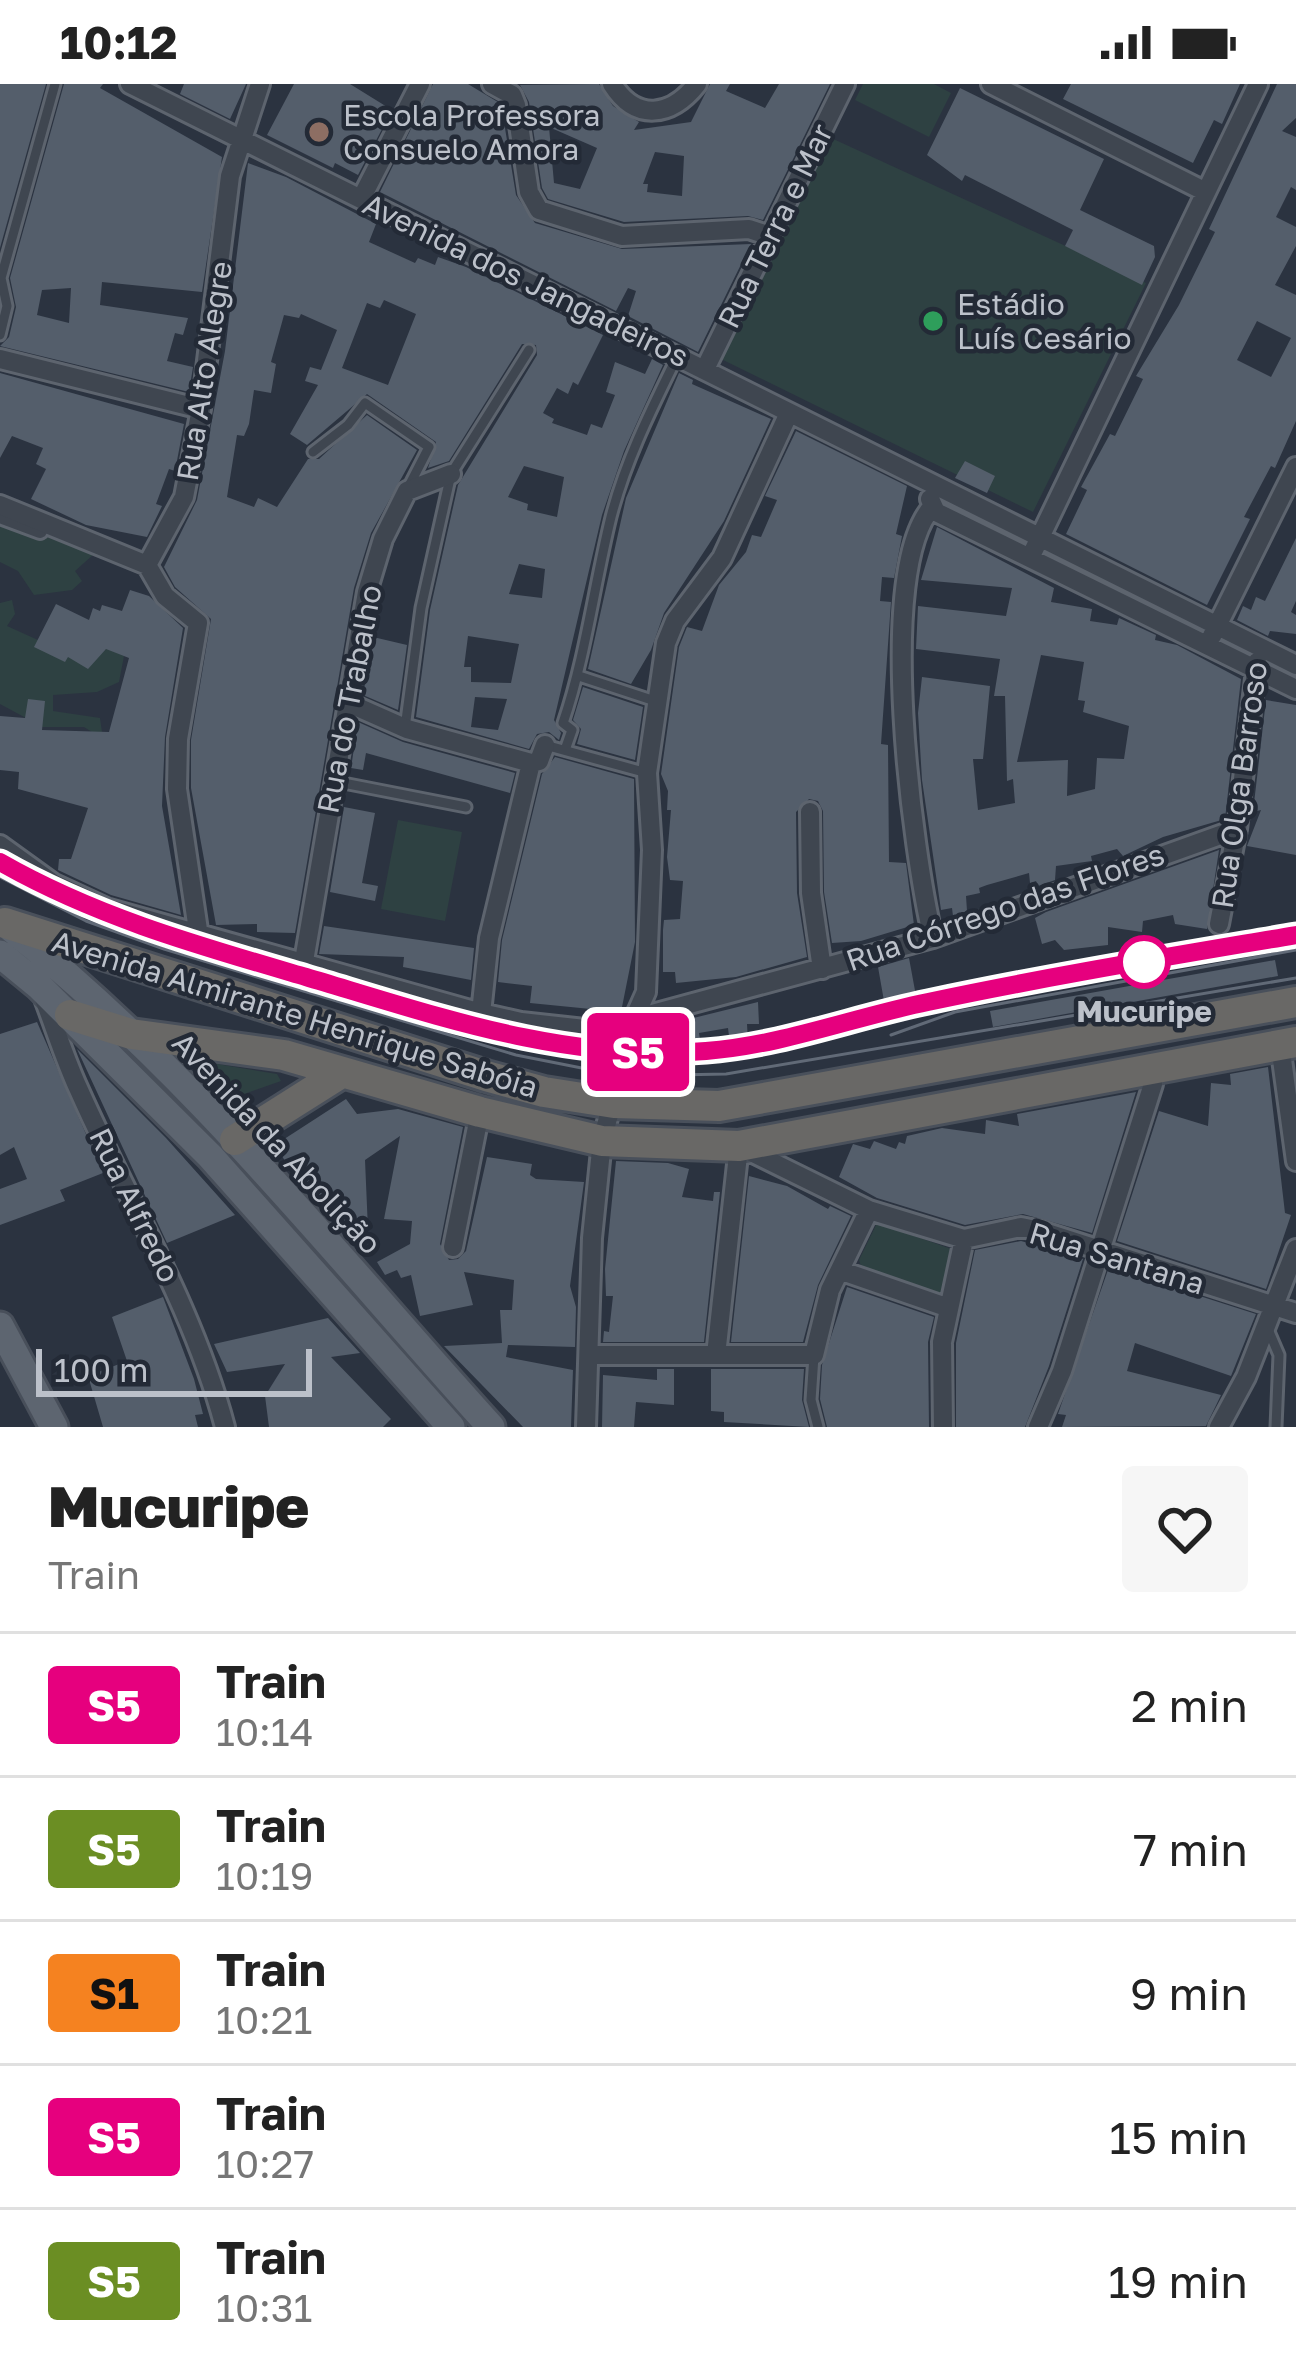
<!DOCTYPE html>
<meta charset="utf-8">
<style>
body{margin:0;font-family:"Golos Text",sans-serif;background:#f6f6f6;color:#222;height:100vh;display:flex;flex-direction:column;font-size:45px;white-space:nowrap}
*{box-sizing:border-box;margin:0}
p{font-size:39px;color:#767676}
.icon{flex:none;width:66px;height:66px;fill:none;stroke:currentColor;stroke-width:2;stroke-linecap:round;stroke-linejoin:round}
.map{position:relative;height:1343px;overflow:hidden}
.panel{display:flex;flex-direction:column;background:#fff;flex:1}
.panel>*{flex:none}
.badge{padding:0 24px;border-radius:9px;font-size:42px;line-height:78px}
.scale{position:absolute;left:36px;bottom:30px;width:276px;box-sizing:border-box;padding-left:12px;border:6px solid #bcc1ca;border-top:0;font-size:33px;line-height:42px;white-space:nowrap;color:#bcc1ca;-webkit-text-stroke:9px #232a36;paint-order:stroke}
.map>.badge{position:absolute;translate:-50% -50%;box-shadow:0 0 0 6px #fff}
.round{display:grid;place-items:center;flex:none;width:126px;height:126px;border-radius:12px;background:#f6f6f6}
.head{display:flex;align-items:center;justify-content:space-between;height:204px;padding:0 48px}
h1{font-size:57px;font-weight:800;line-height:90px}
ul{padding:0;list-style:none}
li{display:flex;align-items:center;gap:36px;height:144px;padding:0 48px;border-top:3px solid #e0e0e0}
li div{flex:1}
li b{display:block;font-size:45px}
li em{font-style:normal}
li .badge{min-width:132px;font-weight:700;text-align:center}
.status{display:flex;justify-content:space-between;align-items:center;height:84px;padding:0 60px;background:#fff;direction:ltr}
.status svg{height:33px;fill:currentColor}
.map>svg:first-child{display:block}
</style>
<div class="status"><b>10:12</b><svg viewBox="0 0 49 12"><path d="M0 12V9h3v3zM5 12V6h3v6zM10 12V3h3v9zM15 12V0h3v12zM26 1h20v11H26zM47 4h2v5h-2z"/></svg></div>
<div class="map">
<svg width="1296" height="1343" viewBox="0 0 1296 1343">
<rect width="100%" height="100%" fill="#2b3340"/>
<path fill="#2e4142" d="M 863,0 L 934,0 L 951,9 L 929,53 L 855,16 Z
M 829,53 L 1146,199 L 1033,428 L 719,274 Z
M 8,439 L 94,470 L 75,487 L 82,497 L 72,506 L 34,511 L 18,487 L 0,478 L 0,443 Z
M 12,516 L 15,530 L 7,542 L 89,579 L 107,564 L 124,572 L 119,598 L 97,608 L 53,611 L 53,627 L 100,634 L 103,655 L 84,643 L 30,643 L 26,634 L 0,620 L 0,519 Z
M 398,736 L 462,748 L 445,837 L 381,825 Z
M 217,980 L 277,990 L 281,997 L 233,1014 L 206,989 L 208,982 Z
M 877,1139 L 960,1168 L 940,1215 L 861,1182 L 859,1176 Z"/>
<path fill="#545e6b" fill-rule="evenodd" d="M 0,0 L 46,0 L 0,164 Z
M 64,0 L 103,0 L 100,4 L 222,73 L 202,208 L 102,198 L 100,221 L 188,234 L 183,251 L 175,249 L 167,277 L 193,283 L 189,308 L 0,262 L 9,253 L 16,223 L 10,194 ZM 71,204 L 69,239 L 37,231 L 42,206 Z
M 184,0 L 246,0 L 230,35 L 180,10 Z
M 294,0 L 350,0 L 392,26 L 358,91 L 335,79 L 333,84 L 267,51 Z
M 433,0 L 468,0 L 501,20 L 516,111 L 535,139 L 622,165 L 751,160 L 698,268 L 628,232 L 636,207 L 628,204 L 616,227 L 380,108 Z
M 599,0 L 613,22 L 639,38 L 634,46 L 691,38 L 710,0 L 730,0 L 726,7 L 765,24 L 779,0 L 830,0 L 763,136 L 748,132 L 624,138 L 548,115 L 542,104 L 529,18 L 520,1 ZM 549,43 L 597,64 L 580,105 L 554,99 ZM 655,68 L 684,72 L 682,112 L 647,108 L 648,100 L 643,100 Z
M 1071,0 L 1240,0 L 1222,40 L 1214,36 L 1193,79 L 1063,15 Z
M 1277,0 L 1296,0 L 1296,34 L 1282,47 L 1296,53 L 1296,106 L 1291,103 L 1276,133 L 1296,143 L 1296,162 L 1275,201 L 1296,211 L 1296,337 L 1275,384 L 1271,382 L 1244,433 L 1250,435 L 1207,521 L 1066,450 L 1087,406 L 1081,403 L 1110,350 L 1115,352 L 1143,295 L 1136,292 L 1179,221 L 1215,148 L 1209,145 ZM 1257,237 L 1291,254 L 1271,293 L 1237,276 Z
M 960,4 L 1104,75 L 1080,126 L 1154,162 L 1155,173 L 1142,201 L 1065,162 L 1073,146 L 965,91 L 962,97 L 927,71 Z
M 248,79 L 286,93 L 376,140 L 369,158 L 415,179 L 418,174 L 435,181 L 438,173 L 466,183 L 603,251 L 578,301 L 573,298 L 568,310 L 557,304 L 543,329 L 554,335 L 552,339 L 587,351 L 591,340 L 602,344 L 615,311 L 606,308 L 615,278 L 645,290 L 652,275 L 663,281 L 624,367 L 602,431 L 554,636 L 561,649 L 559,656 L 549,648 L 537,650 L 529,665 L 416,633 L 430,526 L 458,401 L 537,271 L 536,261 L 522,260 L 449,377 L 428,384 L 436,358 L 367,310 L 307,361 L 290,350 L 318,301 L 305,297 L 310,283 L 321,286 L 337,246 L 301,230 L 299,234 L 284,231 L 271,278 L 276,280 L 271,309 L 254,306 L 249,340 L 244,352 L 237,351 L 227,413 L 254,423 L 258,414 L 277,423 L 308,375 L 319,375 L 367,331 L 417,366 L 371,449 L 354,504 L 295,849 L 257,848 L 257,840 L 216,841 L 191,704 L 191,656 L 211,535 L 175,503 L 164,483 L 197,416 L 225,267 ZM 384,216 L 416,230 L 388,301 L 342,284 L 367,219 L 380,224 ZM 524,382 L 564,393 L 557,433 L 527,426 L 528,420 L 508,413 ZM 519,480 L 545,485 L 542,514 L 509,510 ZM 468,552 L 519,560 L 511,599 L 471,598 L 471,583 L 464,583 ZM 475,613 L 507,615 L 498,646 L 471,643 Z
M 0,289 L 184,340 L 175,387 L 169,385 L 156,420 L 162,422 L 147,453 L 86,441 L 31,415 L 46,385 L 36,380 L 43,364 L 12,352 L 0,374 Z
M 679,289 L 693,296 L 692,300 L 771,335 L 724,437 L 664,529 L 651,566 L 631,600 L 588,585 L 626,414 Z
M 796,347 L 907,402 L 896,450 L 902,452 L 894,494 L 882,493 L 880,517 L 891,518 L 881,660 L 888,661 L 889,778 L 906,779 L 914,841 L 861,857 L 832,859 L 824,808 L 823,727 L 818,717 L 809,715 L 796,728 L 797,809 L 807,873 L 736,893 L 676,899 L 675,888 L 663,888 L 663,846 L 664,836 L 680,835 L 683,797 L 670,796 L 667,773 L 671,726 L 667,726 L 668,707 L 661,690 L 679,563 L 687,543 L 702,547 L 719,501 L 746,468 L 752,451 L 761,453 L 777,416 L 765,412 Z
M 965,377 L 995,392 L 987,409 L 955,394 Z
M 937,443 L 1054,504 L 1051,518 L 1092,525 L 1090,537 L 1117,541 L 1119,534 L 1156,551 L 1155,556 L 1177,561 L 1241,595 L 1225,735 L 1163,753 L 1123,772 L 1117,765 L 1091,772 L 1092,777 L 1056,782 L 1055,796 L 1038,802 L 1036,797 L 1030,799 L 1029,789 L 987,801 L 979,804 L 980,809 L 966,812 L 967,827 L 953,832 L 952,824 L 941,826 L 922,696 L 918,629 L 922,593 L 990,602 L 983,675 L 973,675 L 978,726 L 1015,719 L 1013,695 L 1007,697 L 1005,612 L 994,612 L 1000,575 L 916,565 L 918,522 L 1006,532 L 1012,504 L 921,496 ZM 1041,571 L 1084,578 L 1078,616 L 1085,617 L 1083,628 L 1129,642 L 1124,675 L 1097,674 L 1095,705 L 1067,712 L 1068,676 L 1017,678 Z
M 1296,454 L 1296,517 L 1291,528 L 1296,531 L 1296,550 L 1270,547 L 1268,552 L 1237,536 L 1243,522 L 1251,526 L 1256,513 L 1265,517 Z
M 130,506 L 149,512 L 183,544 L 165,653 L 162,722 L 181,831 L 111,811 L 58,786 L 59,775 L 71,775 L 88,724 L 18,705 L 19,688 L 0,686 L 0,632 L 25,634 L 28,615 L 45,617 L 42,646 L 109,648 L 129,574 L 106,565 L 88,585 L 68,573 L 65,578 L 34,563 L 56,520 L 89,536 L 93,524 L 100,527 L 102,521 L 122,527 Z
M 373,553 L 407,561 L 398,626 L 363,611 Z
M 583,603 L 643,623 L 635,676 L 577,660 L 581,645 L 573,636 Z
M 1266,616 L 1296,621 L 1296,771 L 1247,762 L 1261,726 L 1253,728 Z
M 358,638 L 403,658 L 515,689 L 510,709 L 366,669 L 363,686 L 351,684 Z
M 555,673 L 634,695 L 635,858 L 621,928 L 530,919 L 532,902 L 498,898 L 502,856 L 542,690 Z
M 344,723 L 375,729 L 362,799 L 378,802 L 375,817 L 330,808 Z
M 1219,766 L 1207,845 L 1175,840 L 1173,831 L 1143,837 L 1142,848 L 1108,843 L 1108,861 L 1064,866 L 1055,856 L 1042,860 L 1035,834 L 1046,828 Z
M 324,842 L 474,864 L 471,896 L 403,883 L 404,873 L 319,870 Z
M 909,874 L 916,912 L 884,917 L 878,883 Z
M 1275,876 L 1278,892 L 993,943 L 990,927 Z
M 758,918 L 759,940 L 747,940 L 748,958 L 730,960 L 728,944 L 699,949 L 701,962 L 641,961 L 645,946 Z
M 37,938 L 103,1089 L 60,1106 L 65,1117 L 0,1141 L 0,1105 L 27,1095 L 14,1063 L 0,1071 L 0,950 Z
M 77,965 L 166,1054 L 235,1131 L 167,1159 Z
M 1268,983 L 1285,1129 L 1291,1131 L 1266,1205 L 1117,1157 L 1159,1027 L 1208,1042 L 1211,999 L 1231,1001 L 1230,990 Z
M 1136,1008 L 1092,1149 L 1023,1130 L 965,1141 L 877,1114 L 839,1093 L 853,1060 L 870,1065 L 874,1057 L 896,1065 L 899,1058 L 905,1060 L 907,1052 L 942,1044 L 985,1050 L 986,1036 L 1019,1042 L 1017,1030 Z
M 346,1015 L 357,1030 L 398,1025 L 463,1043 L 440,1160 L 449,1176 L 458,1175 L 466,1167 L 487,1073 L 532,1080 L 530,1091 L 536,1095 L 584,1098 L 570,1202 L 576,1223 L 575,1263 L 508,1261 L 506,1273 L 573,1286 L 571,1343 L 523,1343 L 444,1262 L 502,1259 L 500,1226 L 512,1226 L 514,1196 L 464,1188 L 473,1221 L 420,1232 L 411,1191 L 401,1194 L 397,1186 L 385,1191 L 377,1178 L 410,1160 L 412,1137 L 384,1135 L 400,1052 L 365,1076 L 368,1146 L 351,1157 L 297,1096 L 275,1061 Z
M 616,1077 L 668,1079 L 689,1085 L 682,1113 L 713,1117 L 714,1108 L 720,1108 L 704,1258 L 603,1258 L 604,1247 L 609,1248 L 613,1212 L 606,1212 L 605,1185 Z
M 749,1092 L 787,1102 L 828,1125 L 830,1122 L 851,1132 L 818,1201 L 803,1258 L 731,1258 Z
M 1021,1157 L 1083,1175 L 1049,1282 L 1025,1343 L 956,1343 L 956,1259 L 975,1166 Z
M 1109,1183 L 1256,1230 L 1231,1292 L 1135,1259 L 1127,1287 L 1221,1311 L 1206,1342 L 1062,1343 L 1066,1331 L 1058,1330 Z
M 847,1203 L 934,1233 L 928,1258 L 929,1343 L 827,1343 L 820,1315 L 822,1281 Z
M 163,1213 L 194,1295 L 203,1330 L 195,1331 L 198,1343 L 103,1343 L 88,1292 L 127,1277 L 112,1233 Z
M 328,1234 L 360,1269 L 331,1273 L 391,1335 L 383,1343 L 269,1343 L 265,1312 L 285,1280 L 227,1288 L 214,1260 Z
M 657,1285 L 674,1285 L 674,1321 L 636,1318 L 634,1343 L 602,1343 L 603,1291 L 657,1296 Z
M 711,1285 L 804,1285 L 802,1316 L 809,1343 L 724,1338 L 724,1328 L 711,1327 Z"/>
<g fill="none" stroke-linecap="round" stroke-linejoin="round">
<defs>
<path id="service" d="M 0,251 L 7,222 L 1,194 L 55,0
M 313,368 L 348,341 L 365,319 L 429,363 L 409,402
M 579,592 L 658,618
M 405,644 L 421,524 L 451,390 L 529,266
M 545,661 L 647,689
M 565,666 L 572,646 L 563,639 C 586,571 594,502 611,433 C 626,375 652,324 678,271
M 333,697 L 466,723
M 1267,1243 L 1279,1271 L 1276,1343
M 814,1272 L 811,1316 L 818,1343"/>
<path id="pedestrian" d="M 0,432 L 40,447"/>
<path id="minor" d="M 130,0 L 1296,581
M 492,0 L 512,11 L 516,21 L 529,108 L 539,126 L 622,152 L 749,145 L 770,152
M 612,0 C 636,38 671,33 697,0
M 991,0 L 1206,108
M 361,115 L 420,0
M 0,275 L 201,325
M 705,285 L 845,0
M 930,415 L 936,428 L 1296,605
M 0,421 L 147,481
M 1030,474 L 1258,0
M 1212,552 L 1296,383
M 346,618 L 407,645 L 531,679
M 810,728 L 811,809 L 822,885
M 0,761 L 54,800 L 106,824 L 481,929 L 521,938 L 631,950
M 1219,840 L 1237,745 L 1257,578
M 198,846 L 177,705 L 178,655 L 198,539 L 165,512 L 147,481 L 184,413 L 201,325 L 230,92 L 260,0
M 933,854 C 913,770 874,485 933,422
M 304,877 L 367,508 L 383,455 L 407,407 L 451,390
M 43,912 C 55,943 65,976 79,1006 C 129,1119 193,1223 225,1343
M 481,929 L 489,854 L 531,679 L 539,677 L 545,661
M 634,935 L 933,854 L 1237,745
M 1280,961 L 1296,1077
M 453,1163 L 480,1028
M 842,1187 L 949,1224
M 590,1271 L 814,1271 L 830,1206 L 869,1126
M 716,1271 L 739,1062 L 869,1126 L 964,1155 L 1021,1143 L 1041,1147 L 1296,1229
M 586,1343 L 592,1154 L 602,1057 L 634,935 L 646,908 L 652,766 L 647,689 L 666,559 L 675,537 L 722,474 L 789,329
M 943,1343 L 942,1258 L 964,1155
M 1038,1343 L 1062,1287 L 1153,1000 L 1151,985
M 1219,1343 L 1246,1293 L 1296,1165"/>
<path id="primary" d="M 12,845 C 192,988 337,1173 491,1343
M 0,870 L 39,902 L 210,1072 L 451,1343
M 0,1242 L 54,1343"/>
<path id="trunk" d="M 5,839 L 486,992 L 544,1008 L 614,1019 L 719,1022 L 1296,918
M 70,931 L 131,950 L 284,971 L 480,1028 L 602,1057 L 739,1062 L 1296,958
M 235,1056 L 341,989"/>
</defs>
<use href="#service" stroke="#5d646e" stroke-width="15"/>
<use href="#pedestrian" stroke="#5d646e" stroke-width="20"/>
<use href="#minor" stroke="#5d646e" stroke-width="24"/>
<use href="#primary" stroke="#484f5a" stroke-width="33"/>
<use href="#trunk" stroke="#49505b" stroke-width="36"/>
<use href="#service" stroke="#3f4650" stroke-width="9"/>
<use href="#pedestrian" stroke="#3f4650" stroke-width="14"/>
<use href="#minor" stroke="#3f4650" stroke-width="18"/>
<use href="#primary" stroke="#5d6570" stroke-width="27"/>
<use href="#trunk" stroke="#696866" stroke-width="30"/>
<path stroke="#616a77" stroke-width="3" d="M 0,793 L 86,837 L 164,865 L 516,971 L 622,992 L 726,990 L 1296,894
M 891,951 L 955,928 L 1296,866"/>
<defs>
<path id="rail" d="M 0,777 L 97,827 L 442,935 L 551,960 L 627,968 L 743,963 L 923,919 L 1296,851"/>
</defs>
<use href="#rail" stroke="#616a77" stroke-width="10"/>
<use href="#rail" stroke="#232a36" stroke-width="6" stroke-dasharray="18" stroke-linecap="butt"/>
</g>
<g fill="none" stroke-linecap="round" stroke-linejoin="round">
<defs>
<path id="line" d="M 0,778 C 96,833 200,862 306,893 C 437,932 567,978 706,967 C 783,961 854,933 928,918 C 1050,892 1173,872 1296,851"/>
</defs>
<use href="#line" stroke="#fff" stroke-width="27"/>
<use href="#line" stroke="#e6007e" stroke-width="18"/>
</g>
<circle fill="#8d6e63" stroke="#232a36" stroke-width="4.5" cx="319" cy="48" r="12"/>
<circle fill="#2e9e5b" stroke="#232a36" stroke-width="4.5" cx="933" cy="237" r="12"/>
<circle fill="#fff" stroke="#e6007e" stroke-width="6" cx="1144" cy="878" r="24"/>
<g text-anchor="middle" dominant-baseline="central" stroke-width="9" stroke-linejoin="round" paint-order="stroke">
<g font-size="30" fill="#bcc1ca" stroke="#232a36" text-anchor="start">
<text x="343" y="31">Escola Professora<tspan x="343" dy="34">Consuelo Amora</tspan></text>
<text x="957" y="220">Estádio<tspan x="957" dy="34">Luís Cesário</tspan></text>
</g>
<g font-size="30" fill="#bcc1ca" stroke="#232a36">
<text transform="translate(775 142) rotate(-64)">Rua Terra e Mar</text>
<text transform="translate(526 196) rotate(26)">Avenida dos Jangadeiros</text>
<text transform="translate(204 287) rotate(-81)">Rua Alto Alegre</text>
<text transform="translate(349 615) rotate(-79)">Rua do Trabalho</text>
<text transform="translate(1239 701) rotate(-82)">Rua Olga Barroso</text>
<text transform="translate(1005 823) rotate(-19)">Rua Córrego das Flores</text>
<text transform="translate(295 930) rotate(17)">Avenida Almirante Henrique Sabóia</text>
<text transform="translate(277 1059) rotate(47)">Avenida da Abolição</text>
<text transform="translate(135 1121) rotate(64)">Rua Alfredo</text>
<text transform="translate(1117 1174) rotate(17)">Rua Santana</text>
</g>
<g font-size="30" font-weight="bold" fill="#bcc1ca" stroke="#232a36">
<text x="1144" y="927">Mucuripe</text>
</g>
</g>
</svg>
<div class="scale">100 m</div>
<b class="badge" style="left:638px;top:968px;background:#e6007e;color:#fff">S5</b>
</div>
<section class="panel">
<div class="head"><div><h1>Mucuripe</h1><p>Train</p></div><a class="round"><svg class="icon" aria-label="heart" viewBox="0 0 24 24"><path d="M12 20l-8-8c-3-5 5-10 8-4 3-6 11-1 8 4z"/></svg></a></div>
<ul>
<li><span class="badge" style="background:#e6007e;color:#fff">S5</span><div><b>Train</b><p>10:14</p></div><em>2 min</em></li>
<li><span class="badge" style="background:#6b8e23;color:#fff">S5</span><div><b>Train</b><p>10:19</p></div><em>7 min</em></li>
<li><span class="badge" style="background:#f58220;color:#111">S1</span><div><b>Train</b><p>10:21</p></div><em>9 min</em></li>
<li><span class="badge" style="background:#e6007e;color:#fff">S5</span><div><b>Train</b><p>10:27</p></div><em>15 min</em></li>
<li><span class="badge" style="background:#6b8e23;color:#fff">S5</span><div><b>Train</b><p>10:31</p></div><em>19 min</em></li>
</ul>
</section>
